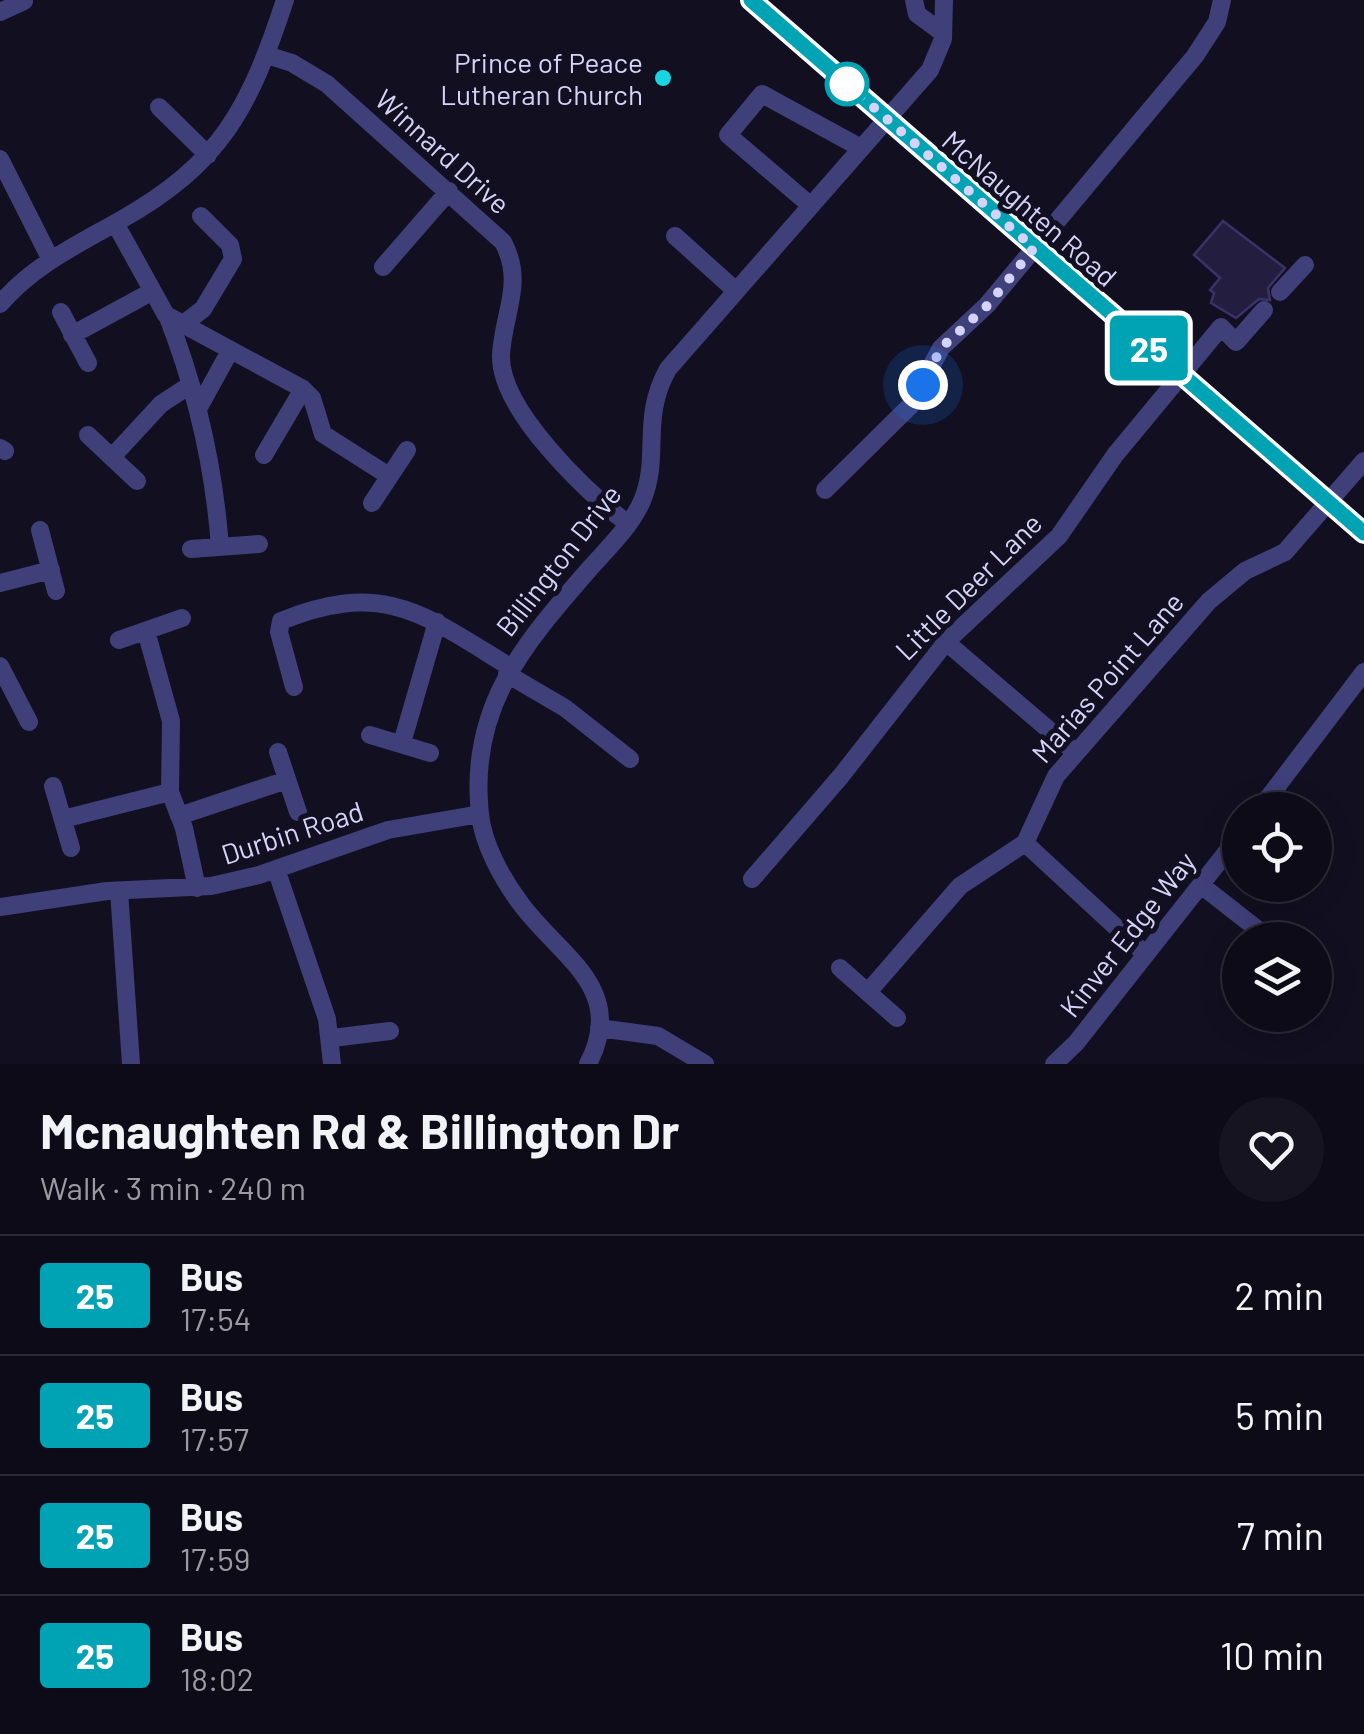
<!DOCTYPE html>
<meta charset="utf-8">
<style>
body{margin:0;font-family:Barlow,sans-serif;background:#171421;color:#f1f3f6;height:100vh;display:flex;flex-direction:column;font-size:38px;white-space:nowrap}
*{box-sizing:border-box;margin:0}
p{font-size:32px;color:#9b9ba2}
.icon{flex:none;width:55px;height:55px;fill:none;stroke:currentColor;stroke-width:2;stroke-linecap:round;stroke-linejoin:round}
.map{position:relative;height:1064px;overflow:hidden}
.side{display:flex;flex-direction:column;background:#0e0b18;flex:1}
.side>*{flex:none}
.badge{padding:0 20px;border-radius:8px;font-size:35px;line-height:65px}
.fabs{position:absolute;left:1222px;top:792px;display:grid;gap:20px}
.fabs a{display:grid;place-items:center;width:110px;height:110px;border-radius:50%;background:#0e0b18;box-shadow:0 5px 25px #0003,0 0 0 2px #2e2b37;font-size:50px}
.you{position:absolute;width:50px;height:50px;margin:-25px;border:8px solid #fff;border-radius:50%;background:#1a73e8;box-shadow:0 0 0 15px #1a73e833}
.map>.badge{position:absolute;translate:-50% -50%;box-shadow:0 0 0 5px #fff}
.round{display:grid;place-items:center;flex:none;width:105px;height:105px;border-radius:52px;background:#171421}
.overview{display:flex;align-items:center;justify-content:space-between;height:170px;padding:0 40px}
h1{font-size:48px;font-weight:700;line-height:75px}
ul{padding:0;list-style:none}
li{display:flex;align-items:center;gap:30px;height:120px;padding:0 40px;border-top:2px solid #2e2b37}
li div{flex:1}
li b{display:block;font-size:38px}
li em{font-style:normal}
li .badge{min-width:110px;font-weight:700;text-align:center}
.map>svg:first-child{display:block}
</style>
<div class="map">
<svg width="1364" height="1064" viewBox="0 0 1364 1064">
<rect width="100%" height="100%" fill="#120f20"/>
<path fill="#231e3f" stroke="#3b3269" stroke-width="2.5" d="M 1223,221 L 1285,268 L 1268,288 L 1270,300 L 1259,299 L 1236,318 L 1211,303 L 1214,293 L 1210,290 L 1220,278 L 1194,255 Z"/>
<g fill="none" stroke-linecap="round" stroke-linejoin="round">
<path stroke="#3f3f7a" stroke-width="18" d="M 752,0 L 1364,533
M 914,0 L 917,14 L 943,33
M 0,12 L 24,1
M 267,55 L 292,63 L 327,84 L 503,242 C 525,283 503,313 501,355 C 499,410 588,493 628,524
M 159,107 L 208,155
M 0,159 L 50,258
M 810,205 L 728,135 L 762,94 L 861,148
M 115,223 L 166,315 L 303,389 L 312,398 L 323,434 L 389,476
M 675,236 L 735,290
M 383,267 L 449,191
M 1280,292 L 1305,265
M 0,304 C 34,265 75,246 119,221 C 222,163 249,109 285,0
M 61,312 L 88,363
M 167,315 C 197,391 214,466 220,547
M 182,325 L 203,309 L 233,259 L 230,245 L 201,216
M 72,335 L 151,292
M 198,409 L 230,351
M 88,435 L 137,481
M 0,448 L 5,451
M 264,455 L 303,389
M 112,457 L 161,404 L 190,385
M 825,490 L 910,406 L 941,348 L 987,305 L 1195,56 L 1217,22 L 1222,0
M 372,503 L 407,450
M 40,530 L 56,591
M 191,549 L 259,544
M 0,583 L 51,570
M 146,631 L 171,721 L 170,792 L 184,828 L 197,888
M 119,640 L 182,618
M 946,642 L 1076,753
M 0,666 L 29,722
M 507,674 L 565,708 L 630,759
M 294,687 L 279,632 L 281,621 C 384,579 425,615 510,667
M 370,735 L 430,753
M 402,743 L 437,622
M 278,752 L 298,812
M 53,786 L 71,848
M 1259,810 L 1364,672
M 179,816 L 287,780
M 63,819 L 170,792
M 1025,843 L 1145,954
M 276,869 L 327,1019 L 332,1064
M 752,879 L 841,776 L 946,642 L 1059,536 L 1115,455 L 1221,327 L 1236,342 L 1264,310
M 1201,885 L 1266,936
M 119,891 L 131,1064
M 0,907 L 107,891 L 211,886 L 259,875 L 388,830 L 480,814
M 840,968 L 897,1018
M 868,992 L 960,886 L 1025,843 L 1056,776 L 1209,601 L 1245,571 L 1285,552 L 1364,461
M 599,1028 L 658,1036 L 705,1064
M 332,1038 L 390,1031
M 588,1064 C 628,988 559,956 521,904 C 503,880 483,845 480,814 C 468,706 525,643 591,567 C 609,547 631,526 642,501 C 661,456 640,419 668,369 L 930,70 L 943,39 L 944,0
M 1054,1064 L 1076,1043 L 1240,835"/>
</g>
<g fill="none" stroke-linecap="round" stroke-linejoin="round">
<defs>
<path id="line" d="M 751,0 L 1364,533"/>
</defs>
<use href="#line" stroke="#fff" stroke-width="22"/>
<use href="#line" stroke="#00a3b4" stroke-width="15"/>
<path stroke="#d6d3fa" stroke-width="10" stroke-dasharray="0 18" d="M 847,84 L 1034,248 L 988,305 L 941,348 L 923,385"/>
</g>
<circle fill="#18d5e1" stroke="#120f20" stroke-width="4" cx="663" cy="78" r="10"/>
<circle fill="#fff" stroke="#00a3b4" stroke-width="5" cx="847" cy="84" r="20"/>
<g text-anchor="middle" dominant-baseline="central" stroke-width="10" stroke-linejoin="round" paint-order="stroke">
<g font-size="28" fill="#d6d3fa" stroke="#120f20" text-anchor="end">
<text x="643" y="62">Prince of Peace<tspan x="643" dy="32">Lutheran Church</tspan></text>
</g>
<g font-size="28" fill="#d6d3fa" stroke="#120f20">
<text transform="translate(443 151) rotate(42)">Winnard Drive</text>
<text transform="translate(1030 208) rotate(41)">McNaughten Road</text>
<text transform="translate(558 560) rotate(-52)">Billington Drive</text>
<text transform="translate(968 586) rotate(-45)">Little Deer Lane</text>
<text transform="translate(1107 677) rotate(-49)">Marias Point Lane</text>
<text transform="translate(292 832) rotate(-18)">Durbin Road</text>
<text transform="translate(1127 934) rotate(-52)">Kinver Edge Way</text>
</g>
</g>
</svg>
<div class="fabs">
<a><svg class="icon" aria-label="locate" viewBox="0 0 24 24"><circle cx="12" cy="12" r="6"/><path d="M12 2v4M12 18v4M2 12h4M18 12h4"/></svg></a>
<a><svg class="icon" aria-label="layers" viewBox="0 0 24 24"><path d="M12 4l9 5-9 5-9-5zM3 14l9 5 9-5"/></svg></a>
</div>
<div class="you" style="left:923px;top:385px"></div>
<b class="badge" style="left:1149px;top:348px;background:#00a3b4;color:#fff">25</b>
</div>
<section class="side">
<div class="overview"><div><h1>Mcnaughten Rd &amp; Billington Dr</h1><p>Walk · 3 min · 240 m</p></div><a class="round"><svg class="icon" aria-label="heart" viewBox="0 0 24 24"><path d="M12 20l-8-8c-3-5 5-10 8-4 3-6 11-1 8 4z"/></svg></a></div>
<ul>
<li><span class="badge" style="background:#00a3b4;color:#fff">25</span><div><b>Bus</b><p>17:54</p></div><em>2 min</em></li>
<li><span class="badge" style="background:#00a3b4;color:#fff">25</span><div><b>Bus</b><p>17:57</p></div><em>5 min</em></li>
<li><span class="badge" style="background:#00a3b4;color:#fff">25</span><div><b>Bus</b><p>17:59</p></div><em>7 min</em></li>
<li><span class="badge" style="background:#00a3b4;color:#fff">25</span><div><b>Bus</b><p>18:02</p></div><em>10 min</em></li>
</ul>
</section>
